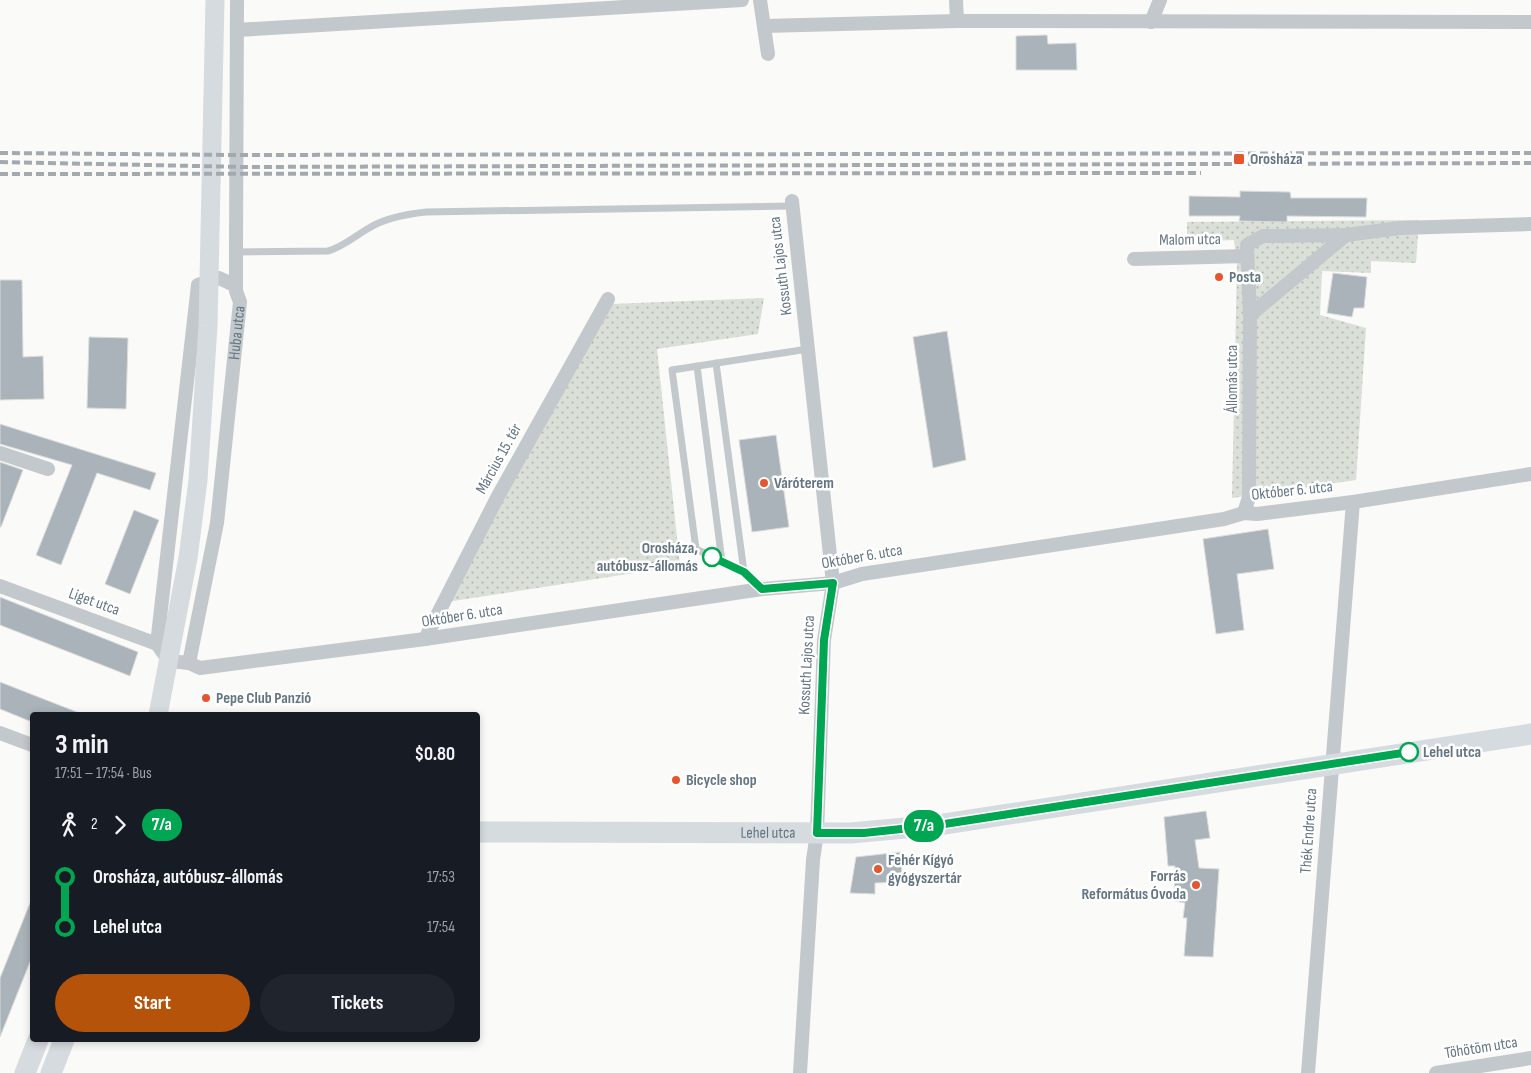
<!DOCTYPE html>
<meta charset="utf-8">
<style>
body{margin:0;font-family:"Sofia Sans Condensed",sans-serif;background:#20242c;color:#f1f3f6;height:100vh;display:flex;flex-direction:column;font-size:19px;white-space:nowrap}
*{box-sizing:border-box;margin:0}
p{font-size:16px;color:#9ea1a6}
.icon{flex:none;width:28px;height:28px;fill:none;stroke:currentColor;stroke-width:2;stroke-linecap:round;stroke-linejoin:round}
.map{position:relative;flex:1;overflow:hidden}
.sheet{position:absolute;left:30px;top:712px;width:450px;height:330px;display:flex;flex-direction:column;background:#171b24;border-radius:5px;box-shadow:0 2px 8px #0003}
.sheet>*{flex:none}
.badge{padding:0 10px;border-radius:16px;font-size:18px;line-height:32px}
.map>.badge{position:absolute;translate:-50% -50%;box-shadow:0 0 0 2px #fff}
.legs{display:flex;align-items:center;gap:8px;height:55px;padding:0 25px;font-size:16px}
.legs p{margin-inline-start:auto}
.headline{display:flex;align-items:center;justify-content:space-between;height:85px;padding:0 25px}
h1{font-size:28px;font-weight:700;line-height:38px}
.primary-button{display:flex;gap:10px;margin-top:auto;padding:10px 25px}
.primary-button a{flex:1;height:58px;border-radius:30px;background:#b45309;color:#fff;font-size:20px;font-weight:700;line-height:58px;text-align:center}
.primary-button a+a{background:#20242c;color:#f1f3f6}
ul{padding:0 25px;list-style:none}
li{display:flex;align-items:center;gap:18px;height:50px;font-size:19px}
li i{display:grid;place-items:center;width:8px;height:100%;margin:0 6px;background:currentColor}
li i::after{content:'';width:12px;height:12px;margin:-6px;border:4px solid;border-radius:50%;background:#171b24}
li p{margin-inline-start:auto}
li:first-child i{background:linear-gradient(#0000 50%,currentColor 0)}
li:last-child i{background:linear-gradient(currentColor 50%,#0000 0)}
.map>svg:first-child{display:block}
</style>
<div class="map">
<svg width="1531" height="1073" viewBox="0 0 1531 1073">
<defs>
<pattern id="grass-dots" width="8" height="8" patternUnits="userSpaceOnUse" patternTransform="scale(1.25)"><rect width="8" height="8" fill="#dadfd7"/><path d="M2 2h.1M6 6h.1" fill="none" stroke="#b4b9b4" stroke-width="1.8" stroke-linecap="round"/></pattern>
</defs>
<rect width="100%" height="100%" fill="#fafaf8"/>
<path fill="url(#grass-dots)" d="M 1419,220 L 1416,263 L 1371,261 L 1371,273 L 1322,271 L 1320,315 L 1366,328 L 1356,480 L 1232,498 L 1237,264 L 1234,240 L 1187,242 L 1187,222 Z
M 764,298 L 758,334 L 657,349 L 680,566 L 440,603 L 611,304 Z"/>
<path fill="#aab3b9" stroke="#dcdcda" d="M 1047,35 L 1048,44 L 1076,43 L 1077,70 L 1016,70 L 1016,36 Z
M 1240,191 L 1290,192 L 1291,198 L 1367,198 L 1366,217 L 1287,216 L 1287,222 L 1239,221 L 1240,216 L 1189,216 L 1189,196 L 1240,197 Z
M 1333,273 L 1367,277 L 1364,308 L 1354,308 L 1352,317 L 1327,313 Z
M 0,280 L 22,280 L 23,357 L 43,356 L 44,399 L 0,400 Z
M 947,331 L 966,460 L 933,468 L 913,337 Z
M 89,337 L 128,338 L 126,409 L 87,408 Z
M 0,424 L 156,473 L 150,490 L 97,473 L 61,565 L 36,555 L 72,465 L 0,444 Z
M 776,435 L 789,527 L 752,532 L 739,440 Z
M 0,462 L 23,470 L 1,527 L 0,527 Z
M 134,510 L 159,520 L 130,594 L 105,584 Z
M 1268,529 L 1274,569 L 1237,574 L 1244,630 L 1216,634 L 1203,539 Z
M 0,597 L 138,652 L 130,676 L 0,625 Z
M 0,682 L 82,714 L 82,715 L 32,715 L 32,722 L 0,709 Z
M 1206,811 L 1210,838 L 1195,840 L 1199,868 L 1219,869 L 1213,957 L 1184,956 L 1187,918 L 1183,918 L 1185,903 L 1174,901 L 1175,866 L 1168,866 L 1164,817 Z
M 901,852 L 902,882 L 875,883 L 875,894 L 850,893 L 856,857 Z
M 32,898 L 32,957 L 0,1037 L 0,978 Z"/>
<g fill="none" stroke-linecap="round" stroke-linejoin="round">
<path stroke="#c3c8cc" stroke-width="7" d="M 236,252 L 328,251 C 343,247 355,236 369,228 C 385,218 407,214 426,212 L 792,206
M 716,363 L 744,572
M 697,366 L 722,562
M 762,588 L 744,572 L 696,549 L 672,370 L 808,349"/>
<g stroke="#c3c8cc" stroke-width="14">
<path d="M 760,0 L 768,54"/>
<path d="M 956,0 L 957,21"/>
<path d="M 1151,22 L 1160,0"/>
<path d="M 764,26 L 957,21 L 1531,22"/>
<path d="M 237,30 L 742,0"/>
<path d="M 792,201 L 833,583 L 824,640 L 817,833 L 813,860 L 800,1073"/>
<path d="M 1346,235 L 1400,228 L 1531,224"/>
<path d="M 1134,259 L 1247,256"/>
<path d="M 0,453 L 48,469"/>
<path d="M 1244,513 L 1249,497 L 1249,483 L 1250,315 L 1247,245 L 1263,236 L 1346,235 L 1250,315"/>
<path d="M 0,586 L 157,644 L 169,661 L 189,663 L 200,668 L 425,639 L 762,589 L 833,583 L 862,574 L 1224,519 L 1244,513 L 1257,514 L 1353,502 L 1531,474"/>
<path d="M 425,639 L 497,498 L 608,299"/>
<path d="M 157,644 L 198,285 L 219,278 L 236,286"/>
<path id="s1" d="M 189,663 L 217,523 L 240,302 L 236,291 L 236,252 L 237,0"/>
<path d="M 0,733 L 32,745"/>
<path d="M 1308,1073 L 1353,502"/>
<path d="M 1436,1073 L 1531,1058"/>
</g>
<path stroke="#d6dbdf" stroke-width="19" d="M 158,715 L 188,558 L 198,480 L 208,326 L 215,0"/>
<g stroke="#d6dbdf" stroke-width="21">
<path id="s2" d="M 478,832 L 851,833 L 938,825 L 1531,734"/>
<path d="M 25,1073 L 38,1040"/>
<path d="M 51,1073 L 64,1040"/>
</g>
<path stroke="#a2aab0" stroke-width="4" stroke-dasharray="8 4" stroke-linecap="butt" d="M 0,153 L 237,155 L 1531,153
M 0,162 L 246,167 L 1531,163
M 0,174 L 1201,173"/>
</g>
<g fill="none" stroke-linecap="round" stroke-linejoin="round">
<defs>
<path id="line-1" d="M 712,557 L 744,572 L 762,589 L 833,583 L 824,640 L 817,833 L 864,833 L 938,825 L 1409,752"/>
</defs>
<use href="#line-1" stroke="#fff" stroke-width="11"/>
<use href="#line-1" stroke="#00a651" stroke-width="8"/>
</g>
<g fill="#e4572e" stroke="#fff" stroke-width="2">
<rect x="1233" y="153" width="12" height="12" rx="2.5"/>
<circle cx="1219" cy="277" r="5"/>
<circle cx="764" cy="483" r="5"/>
<circle cx="206" cy="698" r="5"/>
<circle cx="676" cy="780" r="5"/>
<circle cx="878" cy="869" r="5"/>
<circle cx="1196" cy="885" r="5"/>
</g>
<g fill="#fff" stroke="#00a651" stroke-width="2.5">
<circle cx="712" cy="557" r="9"/>
<circle cx="1409" cy="752" r="9"/>
</g>
<g text-anchor="middle" dominant-baseline="central" stroke-width="5" stroke-linejoin="round" paint-order="stroke">
<g font-size="16" font-weight="bold" fill="#657683" stroke="#fff" text-anchor="start">
<text x="1250" y="159">Orosháza</text>
<text x="1229" y="277">Posta</text>
<text x="774" y="483">Váróterem</text>
<text x="216" y="698">Pepe Club Panzió</text>
<text x="686" y="780">Bicycle shop</text>
<text x="888" y="860">Fehér Kígyó<tspan x="888" dy="18">gyógyszertár</tspan></text>
<text x="1186" y="876" text-anchor="end">Forrás<tspan x="1186" dy="18">Református Óvoda</tspan></text>
</g>
<g font-size="16" fill="#657683" stroke="#fff">
<text transform="translate(1190 240) rotate(-1)">Malom utca</text>
<text transform="translate(781 266) rotate(-97)">Kossuth Lajos utca</text>
<text stroke="none"><textPath href="#s1" startOffset="334">Huba utca</textPath></text>
<text transform="translate(1232 379) rotate(-90)">Állomás utca</text>
<text transform="translate(499 459) rotate(-61)">Március 15. tér</text>
<text transform="translate(1292 491) rotate(-6)">Október 6. utca</text>
<text transform="translate(862 557) rotate(-10)">Október 6. utca</text>
<text transform="translate(94 602) rotate(20)">Liget utca</text>
<text transform="translate(462 616) rotate(-9)">Október 6. utca</text>
<text transform="translate(807 665) rotate(-87)">Kossuth Lajos utca</text>
<text transform="translate(1309 831) rotate(-86)">Thék Endre utca</text>
<text stroke="none"><textPath href="#s2" startOffset="290">Lehel utca</textPath></text>
<text transform="translate(1481 1048) rotate(-9)">Töhötöm utca</text>
</g>
<g font-size="16" font-weight="bold" fill="#657683" stroke="#fff" text-anchor="end">
<text x="698" y="548">Orosháza,<tspan x="698" dy="18">autóbusz-állomás</tspan></text>
<text x="1423" y="752" text-anchor="start">Lehel utca</text>
</g>
</g>
</svg>
<b class="badge" style="left:924px;top:826px;background:#00a651;color:#fff">7/a</b>
<section class="sheet">
<div class="headline"><div><h1>3 min</h1><p>17:51 – 17:54 · Bus</p></div><b>$0.80</b></div>
<div class="legs"><svg class="icon" aria-label="walk" viewBox="0 0 24 24"><circle cx="13" cy="4" r="2"/><path d="M13 8l-2 6 4 7M11 14l-3 7M7 12l3-4h3l4 4"/></svg>2<svg class="icon" aria-label="forward" viewBox="0 0 24 24"><path d="M9 5l7 7-7 7"/></svg><b class="badge" style="background:#00a651;color:#fff">7/a</b></div>
<ul>
<li><i style="color:#00a651"></i><b>Orosháza, autóbusz-állomás</b><p>17:53</p></li>
<li><i style="color:#00a651"></i><b>Lehel utca</b><p>17:54</p></li>
</ul>
<div class="primary-button"><a>Start</a><a>Tickets</a></div>
</section>
</div>
